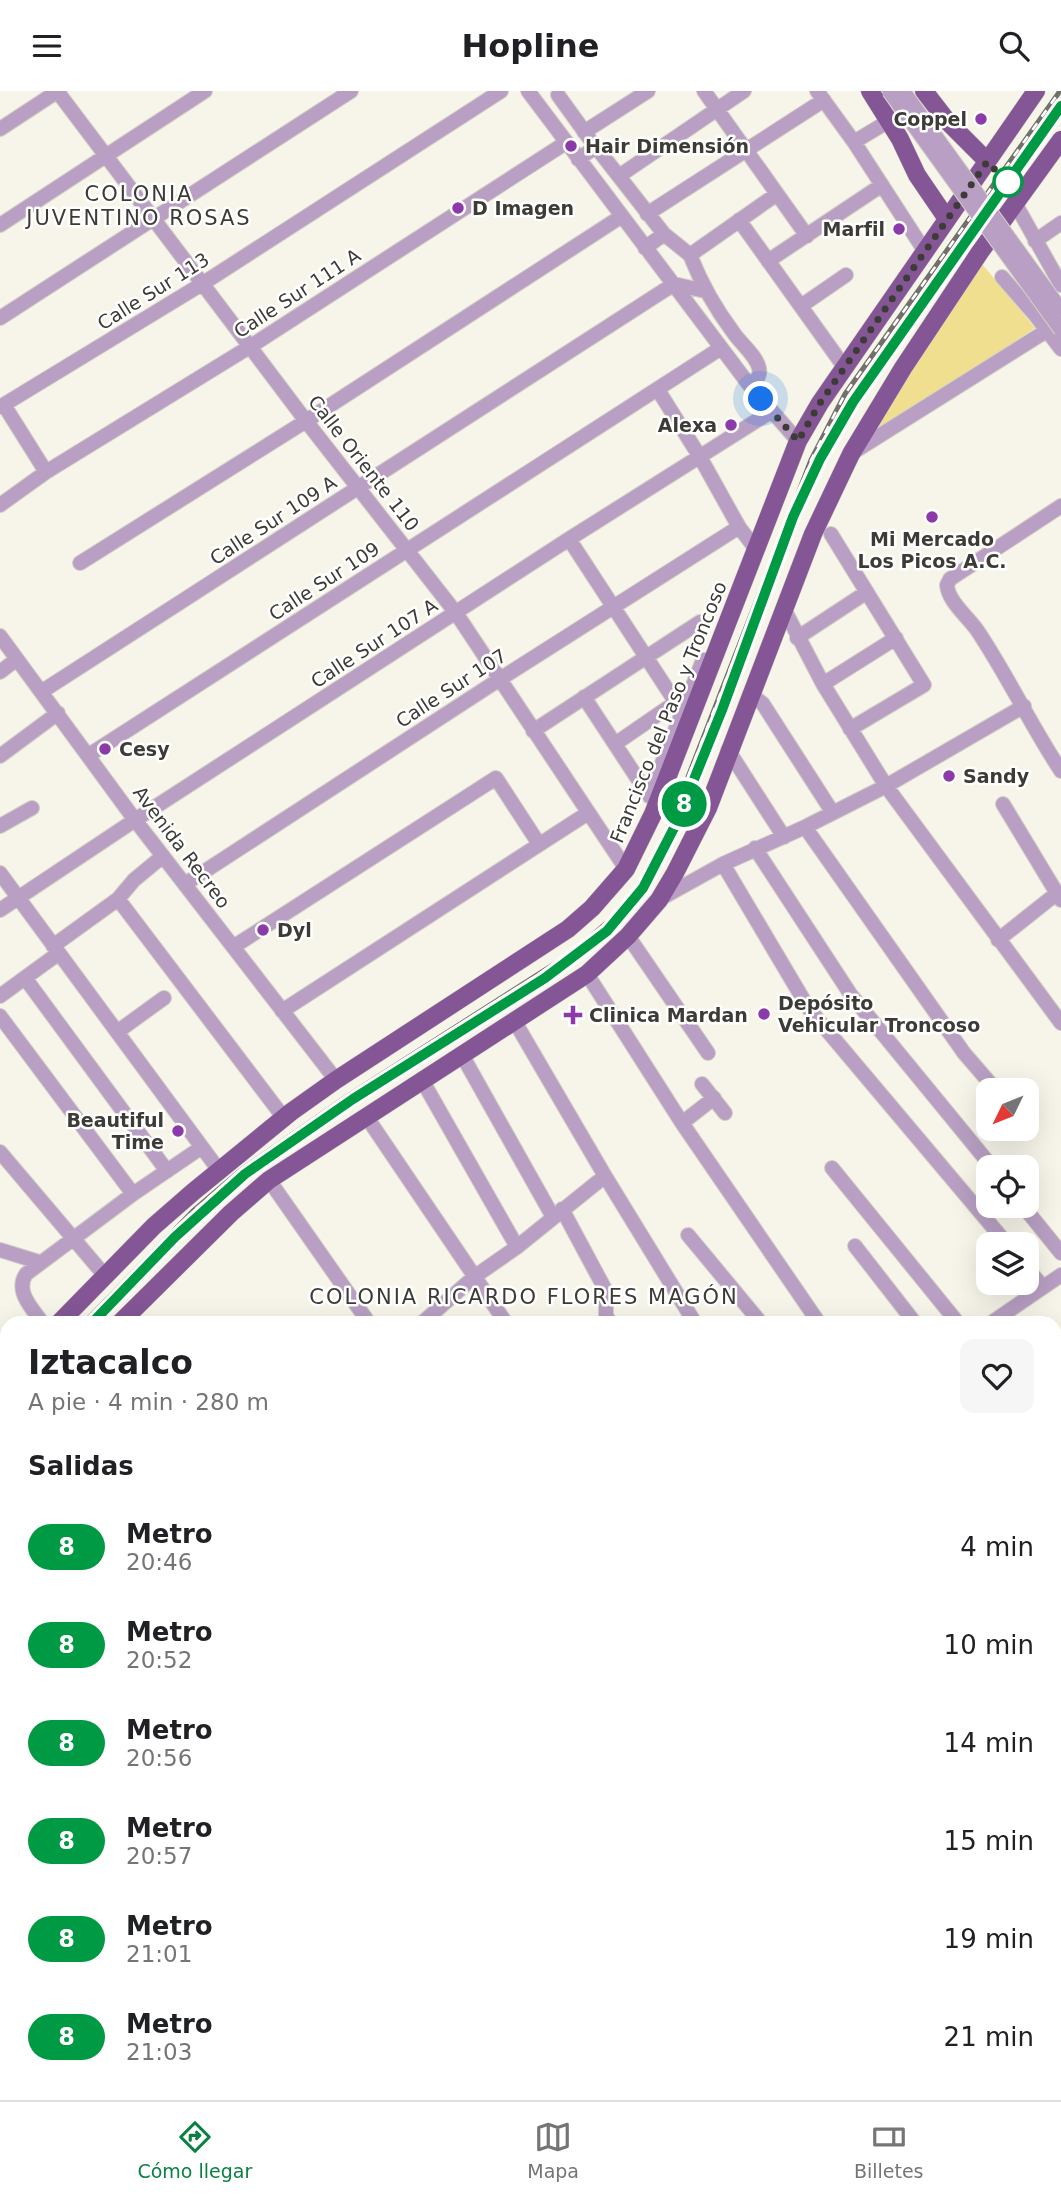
<!DOCTYPE html>
<html lang="es">
<meta charset="utf-8">
<style>
body{margin:0;font-family:"DejaVu Sans",sans-serif;background:#f6f6f6;color:#202124;height:100vh;display:flex;flex-direction:column;font-size:26px;white-space:nowrap}
*{box-sizing:border-box;margin:0}
p{font-size:23px;color:#757577}
.icon{flex:none;width:38px;height:38px;fill:none;stroke:currentColor;stroke-width:2;stroke-linecap:round;stroke-linejoin:round}
.map{position:relative;flex:1;overflow:hidden}
.sheet{position:absolute;left:0px;top:1225px;width:1062px;height:784px;display:flex;flex-direction:column;background:#fff;border-radius:21px 21px 0 0;box-shadow:0 7px 28px #0002}
.sheet>*{flex:none}
.badge{padding:0 14px;border-radius:23px;font-size:24px;line-height:46px}
.needle{width:46px;rotate:227deg}
.buttons{position:absolute;left:976px;top:987px;display:grid;gap:14px}
.buttons a{display:grid;place-items:center;width:63px;height:63px;border-radius:14px;background:#fff;box-shadow:0 7px 28px #0002;font-size:35px}
.you{position:absolute;width:35px;height:35px;margin:-18px;border:5px solid #fff;border-radius:50%;background:#1a73e8;box-shadow:0 0 0 10px #1a73e833}
.map>.badge{position:absolute;translate:-50% -50%;box-shadow:0 0 0 4px #fff}
h2{padding:0 28px;font-size:26px;line-height:63px}
.round{display:grid;place-items:center;flex:none;width:74px;height:74px;border-radius:14px;background:#f6f6f6}
.headline{display:flex;align-items:center;justify-content:space-between;height:119px;padding:0 28px}
h1{font-size:33px;font-weight:700;line-height:52px}
ul{padding:0;list-style:none}
li{display:flex;align-items:center;gap:21px;height:98px;padding:0 28px}
li div{flex:1}
li b{display:block;font-size:26px}
li em{font-style:normal}
li .badge{min-width:77px;font-weight:700;text-align:center}
header{display:flex;justify-content:space-between;align-items:center;height:91px;padding:0 28px;background:#fff;font-size:32px;font-weight:700}
.menu{display:flex;justify-content:space-around;align-items:center;height:98px;border-top:2px solid #e0e0e0;background:#fff;font-size:19px;color:#757577}
.menu a{display:grid;justify-items:center;gap:4px}
.menu .selected{color:#0b8043}
.map>svg:first-child{display:block}
</style>
<header><svg class="icon" aria-label="menu" viewBox="0 0 24 24"><path d="M4 6h16M4 12h16M4 18h16"/></svg>Hopline<svg class="icon" aria-label="search" viewBox="0 0 24 24"><circle cx="10" cy="10" r="6"/><path d="M15 15l6 6"/></svg></header>
<div class="map">
<svg width="1061" height="2009" viewBox="0 0 1061 2009">
<rect width="100%" height="100%" fill="#f7f5e9"/>
<path fill="#f0df8f" d="M 978,168 L 1035,237 L 858,356 Z"/>
<g fill="none" stroke-linecap="round" stroke-linejoin="round">
<defs>
<path id="minor" d="M 57,0 L 306,330 L 456,522 L 626,778
M 528,0 L 750,295 L 798,350
M 704,0 L 807,145
M 817,0 L 854,51 L 924,159
M 558,4 L 589,47
M 0,38 L 58,0
M 584,41 L 648,0
M 854,51 L 897,25
M 578,68 L 596,56 L 664,143 L 645,157
M 619,85 L 744,0
M 1016,114 L 1061,194
M 647,123 L 824,9
M 739,129 L 845,277
M 0,134 L 205,0
M 664,143 L 690,164 L 777,103
M 1035,150 L 1061,132
M 690,164 C 701,192 715,217 733,241 C 740,252 756,264 759,277 C 761,286 756,289 750,295
M 768,170 L 882,94
M 1002,186 L 1036,225 L 1061,258
M 801,215 L 846,184
M 0,227 L 351,0
M 658,299 L 700,366 L 739,436 L 755,457
M 4,314 L 46,381
M 0,316 L 202,193 L 501,0
M 852,362 L 1043,242
M 0,414 L 46,381 L 251,255 L 567,51
M 1061,415 L 950,488 L 947,494 C 948,510 967,525 977,539 C 1008,585 1031,635 1061,680
M 831,443 L 924,594 L 850,638
M 569,448 L 682,621
M 80,472 L 306,330 L 622,125
M 784,518 L 823,593 L 886,695 L 1061,932
M 0,545 L 135,729 L 336,989
M 797,547 L 867,501
M 0,581 L 17,568
M 823,593 L 896,547
M 41,601 L 674,193 L 705,200
M 752,604 L 763,613 L 833,722
M 584,606 L 649,705
M 533,640 L 700,531
M 615,653 L 676,611
M 728,659 L 784,746
M 89,664 L 721,257
M 0,665 L 58,622
M 649,705 L 703,569 L 713,569
M 1003,713 L 1061,809
M 0,735 L 32,717
M 805,736 L 964,962 L 996,999
M 755,757 L 851,904 L 992,1076
M 723,773 L 809,918 L 1007,1153
M 0,782 L 218,1078
M 185,793 L 500,588 L 739,436
M 118,808 L 284,1027
M 660,808 L 723,773 L 805,736 L 886,695 L 1024,615
M 0,819 L 135,729 L 569,448 L 772,320
M 628,845 L 708,962
M 998,849 L 1056,803
M 53,855 L 118,808 L 134,789 L 163,765
M 233,856 L 496,687 L 539,753
M 587,883 L 682,1032 L 819,1232
M 25,887 L 167,1080
M 0,905 L 59,862
M 282,920 L 588,722
M 0,925 L 133,1103
M 515,931 L 605,1085 L 695,1232
M 117,941 L 164,907
M 462,964 L 553,1126
M 422,989 L 517,1156
M 702,993 L 725,1022
M 366,1025 L 506,1232
M 682,1032 L 714,1007
M 0,1061 L 106,1186
M 832,1077 L 958,1232
M 269,1089 L 369,1232
M 1023,1115 L 1061,1162
M 562,1118 L 606,1200 L 606,1224 L 610,1232
M 688,1144 L 761,1232
M 855,1155 L 915,1232
M 0,1159 L 39,1171
M 1027,1177 L 1043,1196
M 41,1230 C 31,1216 15,1200 26,1183 L 133,1103 L 202,1056
M 422,1232 L 474,1186 L 517,1156 L 605,1085
M 991,1232 L 1061,1184
M 1055,1468 L 1061,1464
M 0,1509 L 7,1495
M 0,1578 L 7,1585
M 1055,1632 L 1061,1628
M 1055,1718 L 1061,1724
M 1055,1809 L 1061,1805
M 1055,1834 L 1061,1838
M 1055,1913 L 1061,1911
M 1055,1969 L 1061,1977
M 85,2002 L 92,2009
M 490,2002 L 497,2009
M 745,2002 L 759,2009
M 826,2002 L 831,2009"/>
<path id="major" d="M 870,0 L 900,48 L 917,84 L 947,128
M 924,0 L 948,31 L 987,70
M 59,1232 L 154,1135 L 193,1101 L 291,1021 L 336,989 L 568,838 L 592,817 L 626,778 L 653,723 L 798,350 L 820,312 L 1036,0
M 120,1232 L 231,1122 L 269,1089 L 587,883 L 628,845 L 659,809 L 675,782 L 708,717 L 813,443 L 851,363 L 903,277 L 980,161 L 1061,49
M 0,1289 L 7,1282
M 0,1358 L 7,1350
M 0,1526 L 7,1533
M 0,1562 L 7,1569
M 0,1611 L 7,1622
M 0,1706 L 7,1652
M 416,2002 L 423,2009
M 461,2002 L 467,2009"/>
</defs>
<use href="#minor" stroke="#d2d0c5" stroke-width="16"/>
<use href="#major" stroke="#d2d0c5" stroke-width="19"/>
<use href="#minor" stroke="#b89fc3" stroke-width="14"/>
<use href="#major" stroke="#845696" stroke-width="18"/>
<defs>
<path id="rail" d="M 842,330 L 935,194
M 84,1232 L 193,1120 L 241,1079 L 349,1004 L 573,861 L 610,829 L 638,796 L 667,740 L 811,369 L 845,303 L 1060,0
M 0,1316 L 7,1309
M 0,1333 L 7,1326"/>
</defs>
<use href="#rail" stroke="#717069" stroke-width="5"/>
<use href="#rail" stroke="#fff" stroke-width="2.5" stroke-dasharray="8" stroke-linecap="butt"/>
<defs>
<path id="minor-bridge" d="M 889,0 L 1061,239
M 903,0 L 1061,219"/>
</defs>
<use href="#minor-bridge" stroke="#d2d0c5" stroke-width="16" stroke-linecap="butt"/>
<use href="#minor-bridge" stroke="#b89fc3" stroke-width="14"/>
</g>
<g fill="none" stroke-linecap="round" stroke-linejoin="round">
<defs>
<path id="line" d="M 92,1232 L 175,1146 L 245,1083 L 353,1008 L 545,887 L 607,840 L 643,797 L 676,733 L 722,619 L 793,426 L 820,368 L 853,311 L 1061,15"/>
</defs>
<use href="#line" stroke="#fff" stroke-width="16"/>
<use href="#line" stroke="#009a44" stroke-width="10"/>
<path stroke="#3c3b36" stroke-width="7" stroke-dasharray="0 12.6" d="M 761,308 L 798,350 L 820,312 L 987,71 L 1008,91"/>
</g>
<g fill="#8c3aaa" stroke="#fff" stroke-width="2.5">
<circle cx="981" cy="28" r="7"/>
<circle cx="571" cy="55" r="7"/>
<circle cx="458" cy="117" r="7"/>
<circle cx="899" cy="138" r="7"/>
<circle cx="731" cy="334" r="7"/>
<circle cx="932" cy="426" r="7"/>
<circle cx="105" cy="658" r="7"/>
<circle cx="949" cy="685" r="7"/>
<circle cx="263" cy="839" r="7"/>
<circle cx="764" cy="923" r="7"/>
<path d="M569.5 913.5h7v7h7v7h-7v7h-7v-7h-7v-7h7z"/>
<circle cx="178" cy="1040" r="7"/>
</g>
<circle fill="#fff" stroke="#009a44" stroke-width="3.5" cx="1008" cy="91" r="14"/>
<g text-anchor="middle" dominant-baseline="central" stroke-width="5" stroke-linejoin="round" paint-order="stroke">
<g font-size="19" font-weight="bold" fill="#3c3b36" stroke="#fff" text-anchor="start">
<text x="967" y="28" text-anchor="end">Coppel</text>
<text x="585" y="55">Hair Dimensión</text>
<text x="472" y="117">D Imagen</text>
<text x="885" y="138" text-anchor="end">Marfil</text>
<text x="717" y="334" text-anchor="end">Alexa</text>
<text x="932" y="448" text-anchor="middle">Mi Mercado<tspan x="932" dy="22">Los Picos A.C.</tspan></text>
<text x="119" y="658">Cesy</text>
<text x="963" y="685">Sandy</text>
<text x="277" y="839">Dyl</text>
<text x="778" y="912">Depósito<tspan x="778" dy="22">Vehicular Troncoso</tspan></text>
<text x="589" y="924">Clinica Mardan</text>
<text x="164" y="1029" text-anchor="end">Beautiful<tspan x="164" dy="22">Time</tspan></text>
</g>
<g font-size="19" fill="#3c3b36" stroke="#fff">
<text transform="translate(153 200) rotate(-32)">Calle Sur 113</text>
<text transform="translate(297 202) rotate(-33)">Calle Sur 111 A</text>
<text transform="translate(364 372) rotate(52)">Calle Oriente 110</text>
<text transform="translate(273 429) rotate(-33)">Calle Sur 109 A</text>
<text transform="translate(324 490) rotate(-33)">Calle Sur 109</text>
<text transform="translate(374 552) rotate(-33)">Calle Sur 107 A</text>
<text transform="translate(451 597) rotate(-33)">Calle Sur 107</text>
<text transform="translate(668 621) rotate(-68)">Francisco del Paso y Troncoso</text>
<text transform="translate(182 756) rotate(53)">Avenida Recreo</text>
</g>
<g font-size="21" letter-spacing="2" fill="#3c3b36" stroke="#fff">
<text x="139" y="103">COLONIA<tspan x="139" dy="24">JUVENTINO ROSAS</tspan></text>
<text x="524" y="1206">COLONIA RICARDO FLORES MAGÓN</text>
</g>
</g>
</svg>
<div class="buttons">
<a><svg class="needle" viewBox="-14 -14 28 28"><path d="M0-13l5 13h-10z" fill="#e53935"/><path d="M0 13l5-13h-10z" fill="#757577"/></svg></a>
<a><svg class="icon" aria-label="locate" viewBox="0 0 24 24"><circle cx="12" cy="12" r="6"/><path d="M12 2v4M12 18v4M2 12h4M18 12h4"/></svg></a>
<a><svg class="icon" aria-label="layers" viewBox="0 0 24 24"><path d="M12 4l9 5-9 5-9-5zM3 14l9 5 9-5"/></svg></a>
</div>
<div class="you" style="left:761px;top:308px"></div>
<b class="badge" style="left:684px;top:713px;background:#009a44;color:#fff">8</b>
<section class="sheet">
<div class="headline"><div><h1>Iztacalco</h1><p>A pie · 4 min · 280 m</p></div><a class="round"><svg class="icon" aria-label="heart" viewBox="0 0 24 24"><path d="M12 20l-8-8c-3-5 5-10 8-4 3-6 11-1 8 4z"/></svg></a></div>
<h2>Salidas</h2>
<ul>
<li><span class="badge" style="background:#009a44;color:#fff">8</span><div><b>Metro</b><p>20:46</p></div><em>4 min</em></li>
<li><span class="badge" style="background:#009a44;color:#fff">8</span><div><b>Metro</b><p>20:52</p></div><em>10 min</em></li>
<li><span class="badge" style="background:#009a44;color:#fff">8</span><div><b>Metro</b><p>20:56</p></div><em>14 min</em></li>
<li><span class="badge" style="background:#009a44;color:#fff">8</span><div><b>Metro</b><p>20:57</p></div><em>15 min</em></li>
<li><span class="badge" style="background:#009a44;color:#fff">8</span><div><b>Metro</b><p>21:01</p></div><em>19 min</em></li>
<li><span class="badge" style="background:#009a44;color:#fff">8</span><div><b>Metro</b><p>21:03</p></div><em>21 min</em></li>
</ul>
</section>
</div>
<nav class="menu">
<a class="selected"><svg class="icon" aria-label="directions" viewBox="0 0 24 24"><path d="M12 3l9 9-9 9-9-9zM9 14v-3h6M13 9l2 2-2 2"/></svg>Cómo llegar</a>
<a><svg class="icon" aria-label="map" viewBox="0 0 24 24"><path d="M3 6l6-2 6 2 6-2v14l-6 2-6-2-6 2zM9 4v14M15 6v14"/></svg>Mapa</a>
<a><svg class="icon" aria-label="tickets" viewBox="0 0 24 24"><path d="M3 7h18v10H3zM15 7v10"/></svg>Billetes</a>
</nav>
